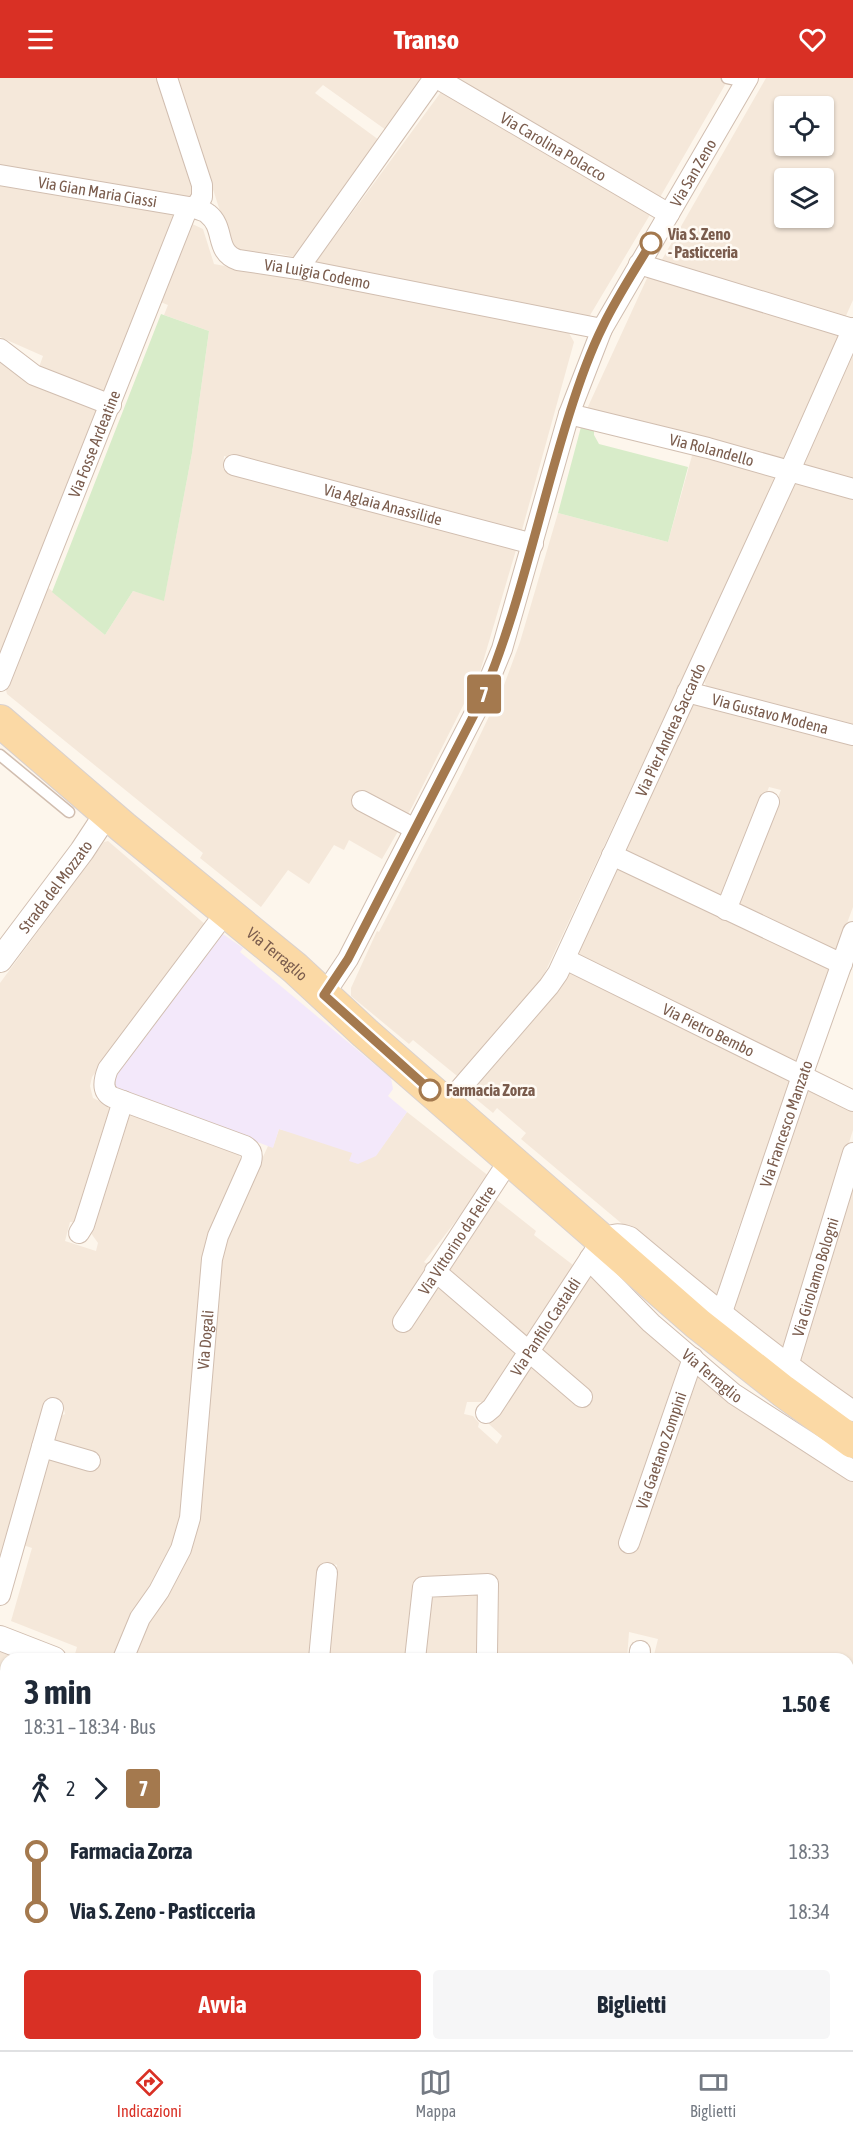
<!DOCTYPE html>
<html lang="it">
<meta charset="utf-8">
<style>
body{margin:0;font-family:"Asap Condensed",sans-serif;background:#f6f6f7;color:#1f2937;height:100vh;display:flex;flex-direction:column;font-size:22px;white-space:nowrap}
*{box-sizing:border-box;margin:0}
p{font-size:20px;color:#747a83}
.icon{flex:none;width:33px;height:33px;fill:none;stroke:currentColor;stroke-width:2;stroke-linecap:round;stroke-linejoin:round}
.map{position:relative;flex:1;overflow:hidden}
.side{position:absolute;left:0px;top:1575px;width:854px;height:398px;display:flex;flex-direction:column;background:#fff;border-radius:18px 18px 0 0;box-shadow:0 2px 4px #0004}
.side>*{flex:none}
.badge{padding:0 12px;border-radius:4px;font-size:21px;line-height:39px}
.buttons{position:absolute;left:774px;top:18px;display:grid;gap:12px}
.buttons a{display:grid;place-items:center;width:60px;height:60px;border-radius:6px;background:#fff;box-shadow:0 2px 4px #0004;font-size:30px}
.map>.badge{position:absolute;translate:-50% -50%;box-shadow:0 0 0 3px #fff}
.legs{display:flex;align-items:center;gap:9px;height:66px;padding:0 24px;font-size:20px}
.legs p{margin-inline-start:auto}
.headline{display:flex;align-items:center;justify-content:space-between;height:102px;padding:0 24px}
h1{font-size:33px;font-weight:700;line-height:45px}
.cta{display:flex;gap:12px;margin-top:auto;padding:12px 24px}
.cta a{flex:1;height:69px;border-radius:6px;background:#d93025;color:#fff;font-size:24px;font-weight:700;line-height:69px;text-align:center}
.cta a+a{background:#f6f6f7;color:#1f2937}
ul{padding:0 24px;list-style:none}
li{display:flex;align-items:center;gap:21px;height:60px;font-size:22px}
li i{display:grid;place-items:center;width:9px;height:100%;margin:0 8px;background:currentColor}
li i::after{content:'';width:15px;height:15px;margin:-8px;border:4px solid;border-radius:50%;background:#fff}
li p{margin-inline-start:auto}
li:first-child i{background:linear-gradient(#0000 50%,currentColor 0)}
li:last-child i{background:linear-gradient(currentColor 50%,#0000 0)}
header{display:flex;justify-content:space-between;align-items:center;height:78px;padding:0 24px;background:#d93025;color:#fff;font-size:27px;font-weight:700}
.dock{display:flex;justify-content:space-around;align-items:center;height:84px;border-top:2px solid #e0e1e3;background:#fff;font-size:16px;color:#747a83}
.dock a{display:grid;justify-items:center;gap:3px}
.dock .selected{color:#d93025}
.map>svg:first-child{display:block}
</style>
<header><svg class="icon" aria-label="menu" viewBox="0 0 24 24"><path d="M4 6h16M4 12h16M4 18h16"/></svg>Transo<svg class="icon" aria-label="heart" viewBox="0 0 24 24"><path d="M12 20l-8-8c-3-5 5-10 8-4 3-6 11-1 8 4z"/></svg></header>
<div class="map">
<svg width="853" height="1972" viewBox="0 0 853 1972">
<rect width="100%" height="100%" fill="#fdf6ec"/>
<path fill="#f5e8da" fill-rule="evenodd" d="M 0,0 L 160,0 L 197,106 L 192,120 L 0,89 Z
M 177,0 L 432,0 L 386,52 L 323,7 L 315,15 L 379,62 L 298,180 L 281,176 L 238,173 L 230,164 Z
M 447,0 L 729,0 L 659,121 Z
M 766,0 L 853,0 L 853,222 L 845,240 L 660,185 ZM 784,28 L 824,28 L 824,68 L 784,68 ZM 784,100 L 824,100 L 824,140 L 784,140 Z
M 441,14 L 651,135 L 589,239 L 316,184 Z
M 0,104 L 177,135 L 107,320 L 38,292 L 43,278 L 0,259 Z
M 188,144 L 203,151 L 214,186 L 521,244 L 569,255 L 574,264 L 522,452 L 517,454 L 318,405 L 224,378 L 223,391 L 295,414 L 341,420 L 515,468 L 516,472 L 480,594 L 412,729 L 382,781 L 349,762 L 344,772 L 334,767 L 309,806 L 288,792 L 261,829 L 200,780 L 203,775 L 7,616 L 6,612 L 46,508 L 105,557 L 133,513 L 164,522 L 192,375 L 209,253 L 164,237 L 168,227 L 158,223 Z
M 648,198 L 841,254 L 786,382 L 586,333 Z
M 853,267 L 853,403 L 802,389 Z
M 0,279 L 103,329 L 0,591 Z
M 693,374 L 771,394 L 775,402 L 541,903 L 462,1002 L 413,962 L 409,966 L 351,918 L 351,910 L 377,853 L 379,854 L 462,695 L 504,607 L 520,564 L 558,435 L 668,464 Z
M 791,403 L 853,418 L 853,651 L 709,614 L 703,601 Z
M 695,623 L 853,662 L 853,829 L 836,875 L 734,827 L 781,712 L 769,709 L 723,822 L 623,776 L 691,626 Z
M 108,763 L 206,847 L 92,999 L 90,1008 L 93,1020 L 112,1029 L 75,1144 L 70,1144 L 65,1163 L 96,1173 L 98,1165 L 88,1151 L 125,1036 L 131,1033 L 237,1073 L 242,1083 L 205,1170 L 184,1445 L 116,1581 L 87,1581 L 75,1576 L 77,1569 L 11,1543 L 32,1470 L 20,1466 L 57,1340 L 65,1336 L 63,1327 L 51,1320 L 0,1506 L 0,905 L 104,764 Z
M 617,788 L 833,891 L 797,987 L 576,878 Z
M 570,895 L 573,895 L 791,1002 L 792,1006 L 737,1154 L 730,1176 L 729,1185 L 714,1223 L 521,1061 L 526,1055 L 497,1030 L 493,1035 L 470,1016 L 557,915 Z
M 806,1009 L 853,1032 L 853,1052 L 783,1273 L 729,1235 Z
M 407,1034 L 490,1099 L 424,1184 L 431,1188 L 394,1247 L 404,1252 L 437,1202 L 521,1273 L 488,1324 L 467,1324 L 464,1336 L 473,1338 L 479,1345 L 478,1349 L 497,1366 L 502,1358 L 489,1346 L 589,1197 L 591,1197 L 697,1291 L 853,1404 L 853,1628 L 848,1626 L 848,1581 L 653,1581 L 658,1561 L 629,1554 L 627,1581 L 423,1581 L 431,1520 L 440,1519 L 440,1509 L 434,1500 L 419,1499 L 411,1581 L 324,1581 L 337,1487 L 326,1484 L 314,1581 L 132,1581 L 144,1549 L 165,1520 L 205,1329 L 224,1164 L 268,1068 L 273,1069 L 279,1051 L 376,1077 Z
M 853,1106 L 853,1321 L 799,1283 Z
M 493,1119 L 536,1153 L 534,1157 L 573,1187 L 531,1256 L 524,1261 L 448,1198 L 447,1187 Z
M 0,1574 L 18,1581 L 6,1581 L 6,1784 L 0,1777 Z
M 848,1644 L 853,1646 L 853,1853 L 848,1849 Z
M 6,1873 L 6,1966 L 113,1967 L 111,1972 L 0,1972 L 0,1879 Z
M 848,1881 L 853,1885 L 853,1972 L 733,1972 L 738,1966 L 848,1966 Z
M 199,1966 L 343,1966 L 349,1972 L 197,1972 Z
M 365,1967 L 534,1967 L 528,1972 L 371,1972 Z
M 549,1967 L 632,1967 L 627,1972 L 544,1972 Z
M 643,1967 L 727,1967 L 721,1972 L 637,1972 Z"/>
<path fill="#f3e8fa" d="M 220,854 L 243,870 L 240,874 L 391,1000 L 393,1011 L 388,1018 L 407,1034 L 376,1078 L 358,1086 L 349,1083 L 352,1075 L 279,1051 L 273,1070 L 114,1010 L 114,994 Z"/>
<path fill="#d8ecc9" d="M 161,236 L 209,253 L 192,375 L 164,523 L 133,513 L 105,557 L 52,514 Z
M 581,349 L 594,350 L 594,357 L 599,366 L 688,389 L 668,464 L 558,435 Z"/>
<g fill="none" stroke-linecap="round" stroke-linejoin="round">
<defs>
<path id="service" d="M 727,0 L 746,4
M 0,677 L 69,734
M 848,1934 L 853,1927"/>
<g id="minor">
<path d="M 167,0 L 202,107 L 202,119 L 195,130"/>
<path id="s1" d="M 437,0 L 669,136"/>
<path id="s2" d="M 0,97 L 195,130 C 199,132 205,133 208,136 C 226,150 214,174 238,182 L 298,191 L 602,251"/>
<path d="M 639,186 L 852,251"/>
<path d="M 298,191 L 434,0"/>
<path d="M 0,271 L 34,297 L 111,327"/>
<path id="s3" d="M 569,336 L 708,370 L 853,411"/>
<path id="s4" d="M 234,387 L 533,466"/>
<path id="s5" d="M 0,603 L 188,129"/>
<path id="s6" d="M 687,614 L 853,657"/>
<path d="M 362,723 L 415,751"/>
<path d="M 612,777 L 842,886"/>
<path d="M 726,832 L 769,724"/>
<path id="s7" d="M 565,881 L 853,1023"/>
<path id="s8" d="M 324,917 L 348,881 L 478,629 L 502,571 L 569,336 L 602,251 L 748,0"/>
<path id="s9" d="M 446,1027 L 549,908 L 558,895 L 790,392 L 853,250"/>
<path d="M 79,1155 L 84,1147 L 123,1023"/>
<path id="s10" d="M 590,1180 L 598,1191 L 651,1245 L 734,1316 L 853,1393"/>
<path d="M 435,1193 L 582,1319"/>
<path id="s11" d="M 721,1237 L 802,998 L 853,854"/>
<path id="s12" d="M 403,1244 L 510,1081"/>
<path id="s13" d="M 788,1288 L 853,1075"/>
<path id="s14" d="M 486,1335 L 492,1330 L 602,1162 C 613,1155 619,1155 630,1159 C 704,1221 774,1278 853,1333"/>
<path d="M 42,1369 L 90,1383"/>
<path id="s15" d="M 629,1465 L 693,1280"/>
<path d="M 0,1517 L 53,1330"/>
<path id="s16" d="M 123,1581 L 140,1540 L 159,1513 L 181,1471 L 190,1440 L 212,1181 L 218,1158 L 251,1084 C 253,1076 252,1072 245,1068 L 112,1019 C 101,1013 104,1001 108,991 L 226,834"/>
<path d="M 319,1581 L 327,1495"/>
<path d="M 415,1581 L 423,1509 L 488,1506 L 487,1575"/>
<path d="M 639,1581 L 640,1573"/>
<path d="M 848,1635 L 853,1637"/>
<path d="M 0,1796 L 6,1803"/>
<path d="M 0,1871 L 6,1864"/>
<path d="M 177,1966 L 184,1970 L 184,1972"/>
<path d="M 350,1966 L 356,1972"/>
<path d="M 129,1972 L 132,1966"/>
<path d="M 538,1972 L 543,1966"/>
<path d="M 633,1972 L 638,1966"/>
<path d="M 727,1972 L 732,1966"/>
</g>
<g id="tertiary">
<path id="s17" d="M 0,882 L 82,773 L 107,735"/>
<path d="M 0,1560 L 54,1581"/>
<path d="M 848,1863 L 853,1866"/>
</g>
<g id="primary">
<path id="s18" d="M 0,643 L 123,749 L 295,890 L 365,955 L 698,1246 L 783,1313 L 853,1364"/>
</g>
</defs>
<use href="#service" stroke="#d1beb0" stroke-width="13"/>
<use href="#minor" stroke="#d1beb0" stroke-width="22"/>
<use href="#tertiary" stroke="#d1beb0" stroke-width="26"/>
<use href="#primary" stroke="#dad1cd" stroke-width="34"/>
<use href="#service" stroke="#fff" stroke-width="10"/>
<use href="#minor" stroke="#fff" stroke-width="20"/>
<use href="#tertiary" stroke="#fff" stroke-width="24"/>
<use href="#primary" stroke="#fbd9a5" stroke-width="32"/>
</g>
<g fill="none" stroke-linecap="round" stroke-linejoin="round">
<defs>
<path id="line-1" d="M 430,1012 L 324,917 L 348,881 L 478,629 C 519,536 538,435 569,337 C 578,308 589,276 603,248 C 617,219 635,192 651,165"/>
</defs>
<use href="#line-1" stroke="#fff" stroke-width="14"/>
<use href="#line-1" stroke="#a4794e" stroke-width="9"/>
</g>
<g fill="#fff" stroke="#a4794e" stroke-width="3">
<circle cx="651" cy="165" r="10"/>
<circle cx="430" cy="1012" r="10"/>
</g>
<g text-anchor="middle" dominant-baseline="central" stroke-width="5" stroke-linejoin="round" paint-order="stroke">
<g font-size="16" fill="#7a5c4d" stroke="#fffaf3">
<text stroke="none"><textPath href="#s1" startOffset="135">Via Carolina Polacco</textPath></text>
<text stroke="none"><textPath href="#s8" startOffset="906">Via San Zeno</textPath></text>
<text stroke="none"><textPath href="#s2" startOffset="99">Via Gian Maria Ciassi</textPath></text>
<text stroke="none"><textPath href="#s2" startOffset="350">Via Luigia Codemo</textPath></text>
<text stroke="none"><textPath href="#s5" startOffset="255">Via Fosse Ardeatine</textPath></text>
<text stroke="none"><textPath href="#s3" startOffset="147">Via Rolandello</textPath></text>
<text stroke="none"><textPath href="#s4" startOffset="154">Via Aglaia Anassilide</textPath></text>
<text stroke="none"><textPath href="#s6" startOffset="86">Via Gustavo Modena</textPath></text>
<text stroke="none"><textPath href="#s9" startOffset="441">Via Pier Andrea Saccardo</textPath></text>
<text stroke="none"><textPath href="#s17" startOffset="92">Strada del Mozzato</textPath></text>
<text stroke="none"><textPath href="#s18" startOffset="362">Via Terraglio</textPath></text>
<text stroke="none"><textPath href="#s7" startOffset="160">Via Pietro Bembo</textPath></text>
<text stroke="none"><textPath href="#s11" startOffset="202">Via Francesco Manzato</textPath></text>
<text stroke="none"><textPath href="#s12" startOffset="98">Via Vittorino da Feltre</textPath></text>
<text stroke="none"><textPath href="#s13" startOffset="93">Via Girolamo Bologni</textPath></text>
<text stroke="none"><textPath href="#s14" startOffset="105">Via Panfilo Castaldi</textPath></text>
<text stroke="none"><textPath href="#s16" startOffset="336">Via Dogali</textPath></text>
<text stroke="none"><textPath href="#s10" startOffset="170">Via Terraglio</textPath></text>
<text stroke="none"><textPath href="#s15" startOffset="98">Via Gaetano Zompini</textPath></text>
</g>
<g font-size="16" font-weight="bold" fill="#7a5c4d" stroke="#fffaf3" text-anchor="start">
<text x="668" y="156">Via S. Zeno<tspan x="668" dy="18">- Pasticceria</tspan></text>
<text x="446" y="1012">Farmacia Zorza</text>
</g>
</g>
</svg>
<div class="buttons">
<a><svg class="icon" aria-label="locate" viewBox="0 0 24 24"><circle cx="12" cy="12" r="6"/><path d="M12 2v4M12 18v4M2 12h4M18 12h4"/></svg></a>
<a><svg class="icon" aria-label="layers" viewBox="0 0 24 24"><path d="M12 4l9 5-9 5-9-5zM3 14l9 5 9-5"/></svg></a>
</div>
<b class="badge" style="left:484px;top:616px;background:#a4794e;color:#fff">7</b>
<section class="side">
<div class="headline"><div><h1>3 min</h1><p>18:31 – 18:34 · Bus</p></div><b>1.50 €</b></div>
<div class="legs"><svg class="icon" aria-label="walk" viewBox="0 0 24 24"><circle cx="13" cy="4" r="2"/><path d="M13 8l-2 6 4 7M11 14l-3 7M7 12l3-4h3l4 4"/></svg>2<svg class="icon" aria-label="forward" viewBox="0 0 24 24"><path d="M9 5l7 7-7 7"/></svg><b class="badge" style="background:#a4794e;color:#fff">7</b></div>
<ul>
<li><i style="color:#a4794e"></i><b>Farmacia Zorza</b><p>18:33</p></li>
<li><i style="color:#a4794e"></i><b>Via S. Zeno - Pasticceria</b><p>18:34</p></li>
</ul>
<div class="cta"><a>Avvia</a><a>Biglietti</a></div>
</section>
</div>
<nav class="dock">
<a class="selected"><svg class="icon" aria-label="directions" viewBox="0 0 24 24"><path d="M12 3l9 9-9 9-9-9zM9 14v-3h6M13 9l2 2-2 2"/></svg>Indicazioni</a>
<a><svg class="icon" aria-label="map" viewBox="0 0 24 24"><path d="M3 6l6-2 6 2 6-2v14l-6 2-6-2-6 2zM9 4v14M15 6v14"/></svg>Mappa</a>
<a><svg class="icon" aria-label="tickets" viewBox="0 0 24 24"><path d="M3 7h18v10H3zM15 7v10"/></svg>Biglietti</a>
</nav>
